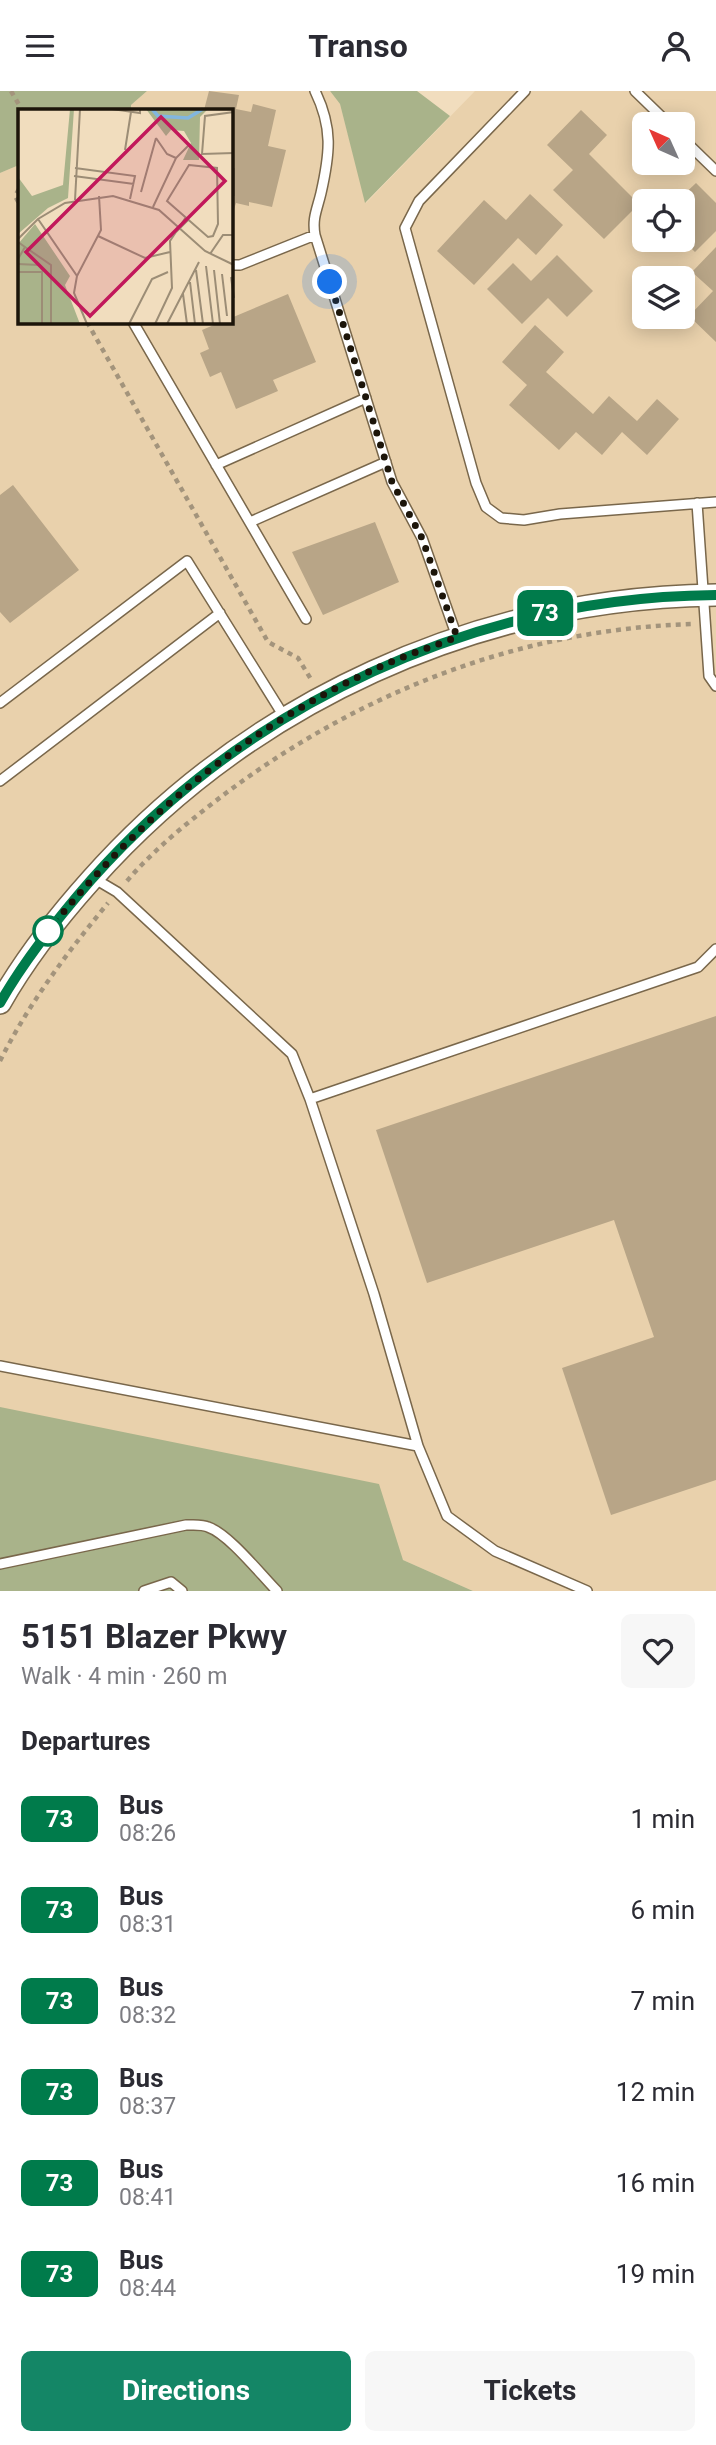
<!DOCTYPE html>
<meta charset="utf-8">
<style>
body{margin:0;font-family:Roboto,sans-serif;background:#f7f7f7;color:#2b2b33;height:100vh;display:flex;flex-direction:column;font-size:26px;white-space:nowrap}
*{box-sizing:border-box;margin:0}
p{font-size:23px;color:#7c7c81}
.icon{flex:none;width:38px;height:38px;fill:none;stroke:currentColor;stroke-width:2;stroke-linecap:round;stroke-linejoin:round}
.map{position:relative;height:1500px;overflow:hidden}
.details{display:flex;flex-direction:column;background:#fff;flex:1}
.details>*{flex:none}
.badge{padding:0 14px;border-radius:10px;font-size:24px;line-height:46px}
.needle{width:46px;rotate:315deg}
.fabs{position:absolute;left:632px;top:21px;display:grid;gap:14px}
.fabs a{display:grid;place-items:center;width:63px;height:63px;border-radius:10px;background:#fff;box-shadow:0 4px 18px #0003;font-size:35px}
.you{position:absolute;width:35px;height:35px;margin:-18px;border:5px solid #fff;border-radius:50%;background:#1a73e8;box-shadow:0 0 0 10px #1a73e833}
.map>.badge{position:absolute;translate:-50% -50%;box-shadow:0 0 0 4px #fff}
h2{padding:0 21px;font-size:26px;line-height:63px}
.round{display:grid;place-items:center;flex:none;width:74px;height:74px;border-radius:10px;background:#f7f7f7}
.summary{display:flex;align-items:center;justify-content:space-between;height:119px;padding:0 21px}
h1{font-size:33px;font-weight:700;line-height:52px}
.cta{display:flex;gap:14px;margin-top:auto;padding:14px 21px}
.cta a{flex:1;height:80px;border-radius:10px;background:#148666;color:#fff;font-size:28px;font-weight:700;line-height:80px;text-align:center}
.cta a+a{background:#f7f7f7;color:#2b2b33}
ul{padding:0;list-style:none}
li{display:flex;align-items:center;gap:21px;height:91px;padding:0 21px}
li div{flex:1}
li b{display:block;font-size:26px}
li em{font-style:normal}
li .badge{min-width:77px;font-weight:700;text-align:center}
header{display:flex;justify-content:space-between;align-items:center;height:91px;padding:0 21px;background:#fff;font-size:32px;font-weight:700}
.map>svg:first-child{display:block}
</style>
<header><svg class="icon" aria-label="menu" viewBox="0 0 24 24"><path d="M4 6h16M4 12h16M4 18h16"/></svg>Transo<svg class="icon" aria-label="person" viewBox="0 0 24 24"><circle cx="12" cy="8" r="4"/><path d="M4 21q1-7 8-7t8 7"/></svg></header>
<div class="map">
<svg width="716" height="1500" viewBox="0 0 716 1500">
<rect width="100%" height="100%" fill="#f1ddbe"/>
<path fill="#e9d1ac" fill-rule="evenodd" d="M 147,0 L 330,0 L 340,13 L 366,112 L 475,0 L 716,0 L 716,1500 L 473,1500 L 403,1469 L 0,1317 L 0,82 L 19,74 L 19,231 L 231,231 L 231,19 L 131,19 L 131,14 ZM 644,33 L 682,33 L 682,72 L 644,72 ZM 644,110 L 682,110 L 682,149 L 644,149 ZM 644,187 L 682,187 L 682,226 L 644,226 Z"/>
<path fill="#a9b38a" d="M 0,0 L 147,0 L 131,14 L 131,19 L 19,19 L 19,74 L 0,82 Z
M 330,0 L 417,0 L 450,25 L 365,112 L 340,13 Z
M 0,1316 L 379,1393 L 403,1469 L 473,1500 L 0,1500 Z"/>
<path fill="#b8a587" d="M 209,0 L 239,4 L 236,18 L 251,21 L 253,13 L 276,19 L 268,55 L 286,59 L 272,116 L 249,111 L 249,115 L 236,112 L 231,127 L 231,19 L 204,19 Z
M 581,19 L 607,44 L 589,63 L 639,113 L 604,148 L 553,99 L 573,79 L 547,54 Z
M 696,92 L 716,112 L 716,140 L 695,161 L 682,148 L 682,110 L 677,110 Z
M 530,103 L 563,134 L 536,164 L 518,147 L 474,194 L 437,160 L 484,109 L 506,129 Z
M 716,156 L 716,251 L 689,225 L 713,200 L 692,181 Z
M 557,164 L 593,200 L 567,226 L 548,207 L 522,233 L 487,198 L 513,172 L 531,190 Z
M 288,203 L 316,271 L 273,289 L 278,300 L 236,318 L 221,281 L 210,286 L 200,262 L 209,258 L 202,239 L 221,231 L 231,231 L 231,227 Z
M 535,234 L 564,261 L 546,281 L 593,323 L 609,305 L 637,330 L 657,308 L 679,328 L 647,364 L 622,341 L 602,364 L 576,341 L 559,359 L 509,314 L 527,294 L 502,271 Z
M 13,394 L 79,479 L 10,532 L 0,521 L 0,404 Z
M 375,431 L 399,491 L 323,524 L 292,461 Z
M 716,925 L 716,1389 L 611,1424 L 562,1277 L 654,1246 L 614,1129 L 427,1192 L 376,1039 Z"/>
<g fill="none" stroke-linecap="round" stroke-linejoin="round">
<defs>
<path id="service" d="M 315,0 C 333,37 330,62 321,102 C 317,119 312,127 315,144 L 392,391 L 422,447 L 457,546
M 525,0 L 419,110 L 405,137 L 476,392 L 486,416 L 501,427 L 524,429 L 560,423 L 716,411
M 635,0 L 669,33
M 682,47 L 716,80
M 231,174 L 240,174 L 315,144
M 133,231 L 306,528
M 216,374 L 366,307
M 697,412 L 709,585 L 716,595
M 250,431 L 386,371
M 0,612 L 187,470 L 285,627
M 0,690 L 220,522
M 95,788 L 117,801 L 292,963 L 310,1008 L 374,1203 L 418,1355
M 310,1008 L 698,876 L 716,858
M 0,1275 L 418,1355 L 447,1425 L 495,1460 L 587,1500
M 0,1473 L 186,1434 C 193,1434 202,1433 208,1436 C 229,1443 261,1484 277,1500
M 144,1500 L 171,1491 L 182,1500"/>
<path id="tertiary" d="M 0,912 C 25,868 57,827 91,789 C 250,610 477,507 716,504"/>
</defs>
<use href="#service" stroke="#79674b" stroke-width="12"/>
<use href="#tertiary" stroke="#79674b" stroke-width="24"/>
<path stroke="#a3947c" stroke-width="4.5" stroke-dasharray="5 5" stroke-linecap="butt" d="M 11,0 L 22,19
M 19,98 L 15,105 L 19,112
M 87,231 L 268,551 L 298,567 L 312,590
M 127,790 C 155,757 192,728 226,702 C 363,600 519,539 691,533
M 0,970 C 29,912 67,862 108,812"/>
<use href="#service" stroke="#fff" stroke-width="9"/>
<use href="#tertiary" stroke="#fff" stroke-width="21"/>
</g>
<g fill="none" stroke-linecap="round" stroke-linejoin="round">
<defs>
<path id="line" d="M 0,912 C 25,868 57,828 91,789 C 249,611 477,506 716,504"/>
</defs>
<use href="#line" stroke="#fff" stroke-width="16"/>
<use href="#line" stroke="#007b4b" stroke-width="10"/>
<path stroke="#1c150a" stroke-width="7" stroke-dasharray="0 12.6" d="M 48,840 C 136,730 244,638 373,579 C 400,566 429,557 457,546 L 422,447 L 392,391 L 330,191"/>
</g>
<circle fill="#fff" stroke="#007b4b" stroke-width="3.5" cx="48" cy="840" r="14"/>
<g transform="translate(18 18)">
<rect width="215" height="215" fill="#f1ddbe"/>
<path d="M 52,0 L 56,0 L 50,89 L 30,99 L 0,125 L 0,68 L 14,87 L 45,76 ZM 128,0 L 190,0 L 182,8 L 181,51 L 165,51 L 173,34 L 166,22 L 153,21 L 148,27 ZM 17,115 L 52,167 L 47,176 L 62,215 L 0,215 L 0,135 Z" fill="#a9b38a"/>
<path fill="none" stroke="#82b6df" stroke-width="3.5" d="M 134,0 L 140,7 L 170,9 L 185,0"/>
<path fill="none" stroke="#9c8d76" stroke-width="2" d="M 94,0 L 122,4 L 122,0M 216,3 L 187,7 L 184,45 L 216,44M 138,29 L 149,45 L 158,49M 107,41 L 113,3M 171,56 L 199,59 L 200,115 L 195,127 L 190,128 L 149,92 ZM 57,59 L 117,67 L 112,90M 216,59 L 216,87M 56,67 L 116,75M 123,83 L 138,29M 57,91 L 62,0M 135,98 L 158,49 L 172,35M 20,110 L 59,167 L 56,184 L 69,215M 80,127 L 127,149 L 152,143M 153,128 L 171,110M 0,130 L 20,110 L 47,94 L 95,87 L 141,101 L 187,142 L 216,156M 0,133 L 7,138 L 0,150M 7,138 L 33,156 L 33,215M 192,145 L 205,126 L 216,126M 0,155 L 21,156 L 25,162M 188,157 L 195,215M 178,161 L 185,215M 196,161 L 202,215M 0,163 L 24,163 L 24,215M 204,165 L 209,207M 59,167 L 83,121 L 81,87M 213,168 L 216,189M 172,173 L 177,215M 165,185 L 169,215M 111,215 L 134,170 L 150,163M 137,215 L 154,179 L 152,132 L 168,108M 149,215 L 181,153"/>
<path fill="#c2185b" fill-opacity="0.15" stroke="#c2185b" stroke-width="3.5" d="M 143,8 L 207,72 L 72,207 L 8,143 Z"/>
<rect width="215" height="215" fill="none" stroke="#1c150a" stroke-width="3.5"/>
</g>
</svg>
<div class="fabs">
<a><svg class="needle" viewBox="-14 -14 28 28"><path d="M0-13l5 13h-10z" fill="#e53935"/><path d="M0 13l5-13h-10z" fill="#7c7c81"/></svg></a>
<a><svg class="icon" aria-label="locate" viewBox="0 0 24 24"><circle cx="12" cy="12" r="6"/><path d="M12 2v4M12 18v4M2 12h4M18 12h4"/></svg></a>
<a><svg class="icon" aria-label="layers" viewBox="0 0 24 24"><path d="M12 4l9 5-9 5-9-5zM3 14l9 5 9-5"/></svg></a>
</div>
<div class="you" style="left:330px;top:191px"></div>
<b class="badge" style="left:545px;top:522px;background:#007b4b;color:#fff">73</b>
</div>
<section class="details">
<div class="summary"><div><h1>5151 Blazer Pkwy</h1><p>Walk · 4 min · 260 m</p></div><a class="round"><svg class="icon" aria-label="heart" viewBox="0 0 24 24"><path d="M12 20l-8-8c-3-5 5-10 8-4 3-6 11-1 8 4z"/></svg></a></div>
<h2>Departures</h2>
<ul>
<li><span class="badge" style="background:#007b4b;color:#fff">73</span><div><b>Bus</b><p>08:26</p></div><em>1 min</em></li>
<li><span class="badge" style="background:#007b4b;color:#fff">73</span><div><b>Bus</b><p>08:31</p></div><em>6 min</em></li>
<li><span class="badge" style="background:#007b4b;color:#fff">73</span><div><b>Bus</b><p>08:32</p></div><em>7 min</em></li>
<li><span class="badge" style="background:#007b4b;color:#fff">73</span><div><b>Bus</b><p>08:37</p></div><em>12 min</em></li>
<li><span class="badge" style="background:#007b4b;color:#fff">73</span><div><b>Bus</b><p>08:41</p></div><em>16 min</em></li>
<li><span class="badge" style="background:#007b4b;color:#fff">73</span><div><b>Bus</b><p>08:44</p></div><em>19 min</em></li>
</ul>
<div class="cta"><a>Directions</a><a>Tickets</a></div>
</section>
